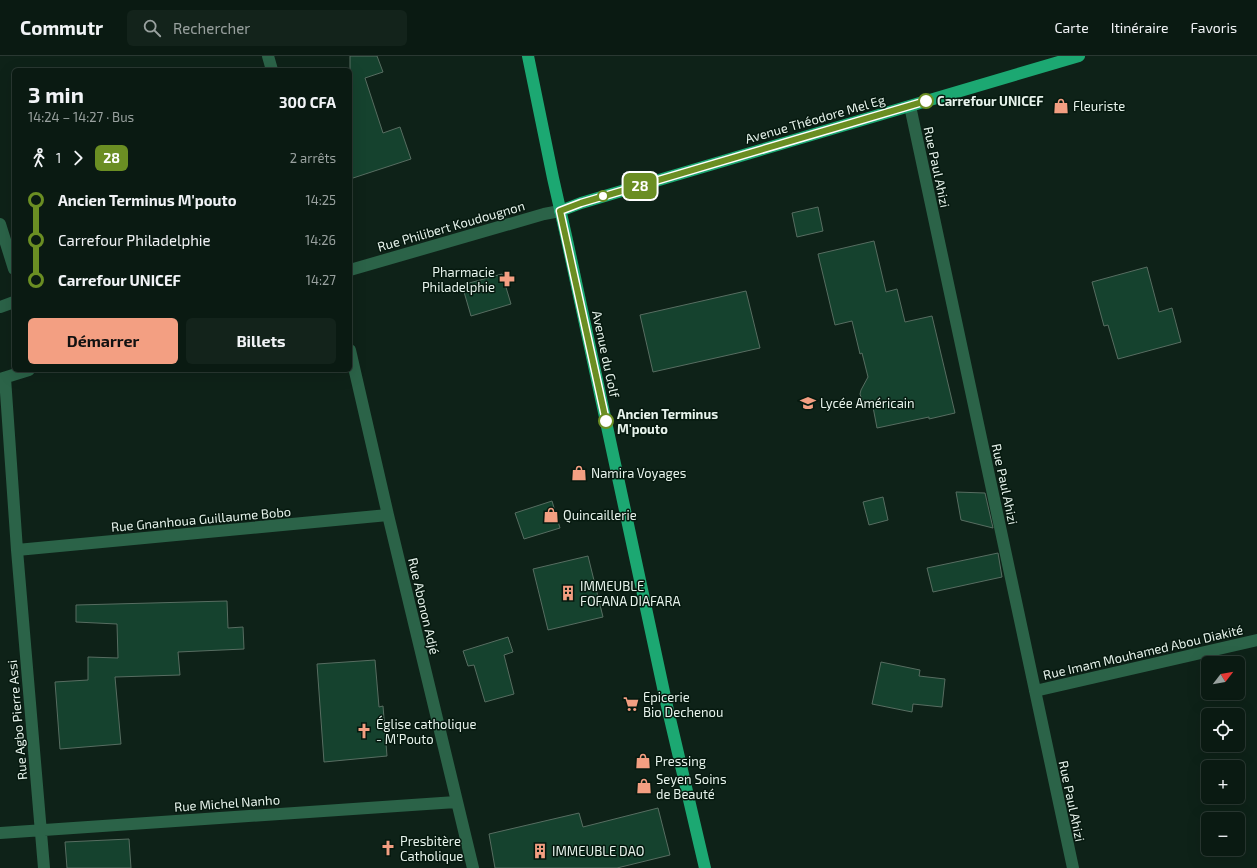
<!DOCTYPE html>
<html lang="fr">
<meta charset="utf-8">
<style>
body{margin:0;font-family:"Exo 2",sans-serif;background:#13231b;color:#f1f3f6;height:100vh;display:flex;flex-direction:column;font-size:15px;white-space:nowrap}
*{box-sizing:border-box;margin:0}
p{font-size:13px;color:#99a19f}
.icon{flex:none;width:22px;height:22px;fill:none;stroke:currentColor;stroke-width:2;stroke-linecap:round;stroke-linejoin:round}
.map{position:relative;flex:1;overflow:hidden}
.sheet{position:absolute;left:12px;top:12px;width:340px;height:304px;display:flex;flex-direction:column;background:#0a1a12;border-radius:6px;box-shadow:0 4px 16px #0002,0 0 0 1px #2a3832}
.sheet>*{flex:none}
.badge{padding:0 8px;border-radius:6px;font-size:14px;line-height:26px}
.needle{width:26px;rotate:59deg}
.controls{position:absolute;left:1201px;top:600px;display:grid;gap:8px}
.controls a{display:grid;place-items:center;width:44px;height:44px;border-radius:6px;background:#0a1a12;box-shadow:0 4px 16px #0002,0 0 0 1px #2a3832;font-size:20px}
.map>.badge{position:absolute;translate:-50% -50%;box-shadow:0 0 0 2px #fff}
.legs{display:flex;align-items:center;gap:6px;height:44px;padding:0 16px;font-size:13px}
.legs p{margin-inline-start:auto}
.head{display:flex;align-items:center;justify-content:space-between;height:68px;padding:0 16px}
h1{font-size:22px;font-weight:700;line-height:30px}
.primary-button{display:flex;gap:8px;margin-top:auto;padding:8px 16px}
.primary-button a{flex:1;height:46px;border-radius:6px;background:#f39f82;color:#111;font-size:16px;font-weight:700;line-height:46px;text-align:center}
.primary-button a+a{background:#13231b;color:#f1f3f6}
ul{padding:0 16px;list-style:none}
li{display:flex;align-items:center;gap:14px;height:40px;font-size:15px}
li i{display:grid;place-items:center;width:6px;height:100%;margin:0 5px;background:currentColor}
li i::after{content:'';width:10px;height:10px;margin:-5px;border:3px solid;border-radius:50%;background:#0a1a12}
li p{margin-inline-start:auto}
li:first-child i{background:linear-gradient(#0000 50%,currentColor 0)}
li:last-child i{background:linear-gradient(currentColor 50%,#0000 0)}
header{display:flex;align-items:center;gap:24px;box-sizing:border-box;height:56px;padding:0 20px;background:#0a1a12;border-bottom:1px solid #2a3832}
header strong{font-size:19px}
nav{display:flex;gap:22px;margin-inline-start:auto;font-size:14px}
.search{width:280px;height:36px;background:#13231b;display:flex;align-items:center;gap:10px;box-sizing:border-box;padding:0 14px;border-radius:6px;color:#99a19f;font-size:15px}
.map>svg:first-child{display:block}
</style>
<header>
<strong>Commutr</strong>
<div class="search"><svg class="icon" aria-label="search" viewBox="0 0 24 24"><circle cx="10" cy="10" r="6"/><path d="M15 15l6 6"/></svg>Rechercher</div>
<nav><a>Carte</a><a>Itinéraire</a><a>Favoris</a></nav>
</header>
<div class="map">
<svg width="1257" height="812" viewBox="0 0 1257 812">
<rect width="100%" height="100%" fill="#0e2218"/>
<path fill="#15422e" stroke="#576d61" d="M 350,0 L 377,0 L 383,16 L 365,22 L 383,77 L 400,71 L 411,103 L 350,123 Z
M 818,151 L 823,175 L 797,181 L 792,157 Z
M 874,185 L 886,236 L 897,233 L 905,266 L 932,260 L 955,357 L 929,363 L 929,361 L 877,372 L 873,351 L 862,344 L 860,338 L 861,334 L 868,321 L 862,297 L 860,298 L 852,265 L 835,269 L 818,198 Z
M 1147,211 L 1159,256 L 1172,252 L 1181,286 L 1118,303 L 1108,269 L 1104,270 L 1092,226 Z
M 502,218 L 511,248 L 471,260 L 462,229 Z
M 746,235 L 760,292 L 653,316 L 640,259 Z
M 956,436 L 985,437 L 993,472 L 961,464 Z
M 883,441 L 888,464 L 869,469 L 863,446 Z
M 552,445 L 560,472 L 524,483 L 515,457 Z
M 998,497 L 1002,521 L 933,536 L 927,512 Z
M 588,500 L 603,561 L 548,574 L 533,513 Z
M 227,545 L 228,572 L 243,571 L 244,593 L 178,596 L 180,619 L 115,621 L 121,688 L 60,693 L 55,626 L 88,624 L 88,601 L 118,602 L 117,568 L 76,566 L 76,549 Z
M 508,581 L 513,596 L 504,599 L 514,638 L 485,646 L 474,609 L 468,610 L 463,595 Z
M 375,604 L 379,651 L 383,650 L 387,700 L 324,706 L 317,608 Z
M 881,606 L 920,614 L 919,620 L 945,623 L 942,651 L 913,648 L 912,656 L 872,648 Z
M 658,752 L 670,799 L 617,812 L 495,812 L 489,778 L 579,757 L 583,771 Z
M 129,783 L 131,812 L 67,812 L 65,786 Z"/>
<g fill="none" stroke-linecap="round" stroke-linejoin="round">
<path stroke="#2b6348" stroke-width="12" d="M 268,0 L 272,14
M 910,50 L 1073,812
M 0,168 L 14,213
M 350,214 L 544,158 L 560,155
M 0,251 L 14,246
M 350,294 L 388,459 L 473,812
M 5,322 L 17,494 L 44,812
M 0,323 L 29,314
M 17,494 L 388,459
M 1035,635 L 1257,584
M 0,777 L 456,746"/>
<path stroke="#1ca872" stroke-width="12" d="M 528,0 L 553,122 L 567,184 L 667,650 L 705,812
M 560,155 L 581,147 L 1079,0"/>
</g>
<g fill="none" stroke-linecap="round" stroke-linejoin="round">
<defs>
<path id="line-1" d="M 606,365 L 560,155 L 581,147 L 926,45"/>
</defs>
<use href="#line-1" stroke="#fff" stroke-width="9"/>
<use href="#line-1" stroke="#6b8e23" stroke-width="6"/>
</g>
<defs>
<symbol id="shop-bare" viewBox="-9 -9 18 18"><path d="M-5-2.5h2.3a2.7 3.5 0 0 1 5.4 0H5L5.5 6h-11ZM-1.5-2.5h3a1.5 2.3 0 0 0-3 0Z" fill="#f39f82" stroke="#06190f" stroke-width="2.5" paint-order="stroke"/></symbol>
<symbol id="pharmacy-bare" viewBox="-9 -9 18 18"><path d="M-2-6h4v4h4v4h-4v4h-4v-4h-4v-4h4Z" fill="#f39f82" stroke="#06190f" stroke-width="2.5" paint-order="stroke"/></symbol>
<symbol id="school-bare" viewBox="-9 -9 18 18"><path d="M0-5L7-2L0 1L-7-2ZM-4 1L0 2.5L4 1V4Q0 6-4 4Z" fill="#f39f82" stroke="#06190f" stroke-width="2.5" paint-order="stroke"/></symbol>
<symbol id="building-bare" viewBox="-9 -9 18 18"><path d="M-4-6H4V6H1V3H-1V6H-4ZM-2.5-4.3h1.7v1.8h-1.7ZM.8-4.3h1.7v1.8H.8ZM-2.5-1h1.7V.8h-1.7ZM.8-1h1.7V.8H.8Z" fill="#f39f82" stroke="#06190f" stroke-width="2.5" paint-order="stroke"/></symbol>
<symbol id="supermarket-bare" viewBox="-9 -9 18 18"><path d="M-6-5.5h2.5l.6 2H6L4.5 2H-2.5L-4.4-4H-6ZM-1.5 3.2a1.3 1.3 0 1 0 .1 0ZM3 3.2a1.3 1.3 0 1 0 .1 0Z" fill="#f39f82" stroke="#06190f" stroke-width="2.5" paint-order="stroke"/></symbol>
<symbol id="church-bare" viewBox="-9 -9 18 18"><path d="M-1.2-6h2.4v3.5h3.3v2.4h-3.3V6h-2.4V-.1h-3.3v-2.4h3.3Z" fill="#f39f82" stroke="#06190f" stroke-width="2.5" paint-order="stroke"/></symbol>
</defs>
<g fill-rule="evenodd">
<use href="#shop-bare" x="1050" y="39" width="22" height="22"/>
<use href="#pharmacy-bare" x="496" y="212" width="22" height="22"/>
<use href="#school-bare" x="797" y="336" width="22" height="22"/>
<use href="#shop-bare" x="568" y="406" width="22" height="22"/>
<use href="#shop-bare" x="540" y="448" width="22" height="22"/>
<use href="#building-bare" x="557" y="526" width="22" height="22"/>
<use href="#supermarket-bare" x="620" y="637" width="22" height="22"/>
<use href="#church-bare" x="353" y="664" width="22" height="22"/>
<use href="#shop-bare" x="632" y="694" width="22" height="22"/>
<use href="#shop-bare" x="633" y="719" width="22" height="22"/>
<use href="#church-bare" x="377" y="781" width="22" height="22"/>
<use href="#building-bare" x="529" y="784" width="22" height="22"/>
</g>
<g fill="#fff" stroke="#6b8e23" stroke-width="2">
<circle cx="926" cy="45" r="7"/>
<circle cx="603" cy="140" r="5"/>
<circle cx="606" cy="365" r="7"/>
</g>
<g text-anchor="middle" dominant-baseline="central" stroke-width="3" stroke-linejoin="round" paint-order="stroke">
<g font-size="13" font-weight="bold" fill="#e7f3ec" stroke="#06190f" text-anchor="start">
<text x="937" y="45">Carrefour UNICEF</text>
<text x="617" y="358">Ancien Terminus<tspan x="617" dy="15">M'pouto</tspan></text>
</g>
<g font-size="13" fill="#e7f3ec" stroke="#06190f" text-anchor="start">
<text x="1073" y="50">Fleuriste</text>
<text x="495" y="216" text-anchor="end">Pharmacie<tspan x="495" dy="15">Philadelphie</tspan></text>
<text x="820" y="347">Lycée Américain</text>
<text x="591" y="417">Namira Voyages</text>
<text x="563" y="459">Quincaillerie</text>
<text x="580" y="530">IMMEUBLE<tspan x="580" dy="15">FOFANA DIAFARA</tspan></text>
<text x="643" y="641">Epicerie<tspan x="643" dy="15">Bio Dechenou</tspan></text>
<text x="376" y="668">Église catholique<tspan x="376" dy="15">- M'Pouto</tspan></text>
<text x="655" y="705">Pressing</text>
<text x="656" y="723">Seyen Soins<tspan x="656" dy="15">de Beauté</tspan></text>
<text x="400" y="785">Presbitère<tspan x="400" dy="15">Catholique</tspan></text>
<text x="552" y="795">IMMEUBLE DAO</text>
</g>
<g font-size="13" fill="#e7f3ec" stroke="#06190f">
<text transform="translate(815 63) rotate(-16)">Avenue Théodore Mel Eg</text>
<text transform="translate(937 111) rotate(78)">Rue Paul Ahizi</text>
<text transform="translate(451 170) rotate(-16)">Rue Philibert Koudougnon</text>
<text transform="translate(606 298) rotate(78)">Avenue du Golf</text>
<text transform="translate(1005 428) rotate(78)">Rue Paul Ahizi</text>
<text transform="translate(201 463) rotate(-5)">Rue Gnanhoua Guillaume Bobo</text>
<text transform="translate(424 550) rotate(77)">Rue Abonon Adjé</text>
<text transform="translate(1143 596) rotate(-13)">Rue Imam Mouhamed Abou Diakité</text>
<text transform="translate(17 664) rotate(-95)">Rue Agbo Pierre Assi</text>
<text transform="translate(1072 745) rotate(78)">Rue Paul Ahizi</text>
<text transform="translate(227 747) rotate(-4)">Rue Michel Nanho</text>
</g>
</g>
</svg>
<div class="controls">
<a><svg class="needle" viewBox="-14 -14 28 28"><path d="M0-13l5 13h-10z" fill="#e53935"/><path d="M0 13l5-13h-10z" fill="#99a19f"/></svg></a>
<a><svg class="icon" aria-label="locate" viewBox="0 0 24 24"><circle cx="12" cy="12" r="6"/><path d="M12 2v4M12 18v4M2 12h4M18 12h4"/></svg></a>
<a>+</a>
<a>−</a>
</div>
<b class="badge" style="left:640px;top:130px;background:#6b8e23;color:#fff">28</b>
<section class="sheet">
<div class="head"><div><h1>3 min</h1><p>14:24 – 14:27 · Bus</p></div><b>300 CFA</b></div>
<div class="legs"><svg class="icon" aria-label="walk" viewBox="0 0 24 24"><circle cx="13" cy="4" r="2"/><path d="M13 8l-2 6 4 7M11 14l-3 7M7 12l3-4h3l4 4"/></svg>1<svg class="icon" aria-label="forward" viewBox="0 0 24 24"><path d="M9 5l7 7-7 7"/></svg><b class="badge" style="background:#6b8e23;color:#fff">28</b><p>2 arrêts</p></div>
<ul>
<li><i style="color:#6b8e23"></i><b>Ancien Terminus M'pouto</b><p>14:25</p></li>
<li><i style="color:#6b8e23"></i><span>Carrefour Philadelphie</span><p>14:26</p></li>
<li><i style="color:#6b8e23"></i><b>Carrefour UNICEF</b><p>14:27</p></li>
</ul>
<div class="primary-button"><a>Démarrer</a><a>Billets</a></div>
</section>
</div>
